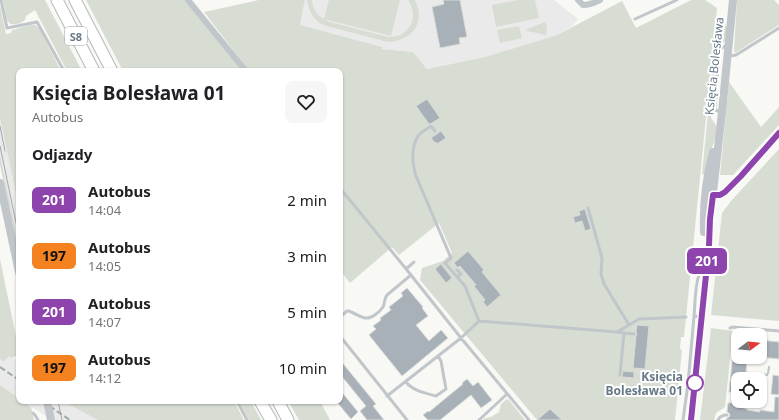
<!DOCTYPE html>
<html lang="pl">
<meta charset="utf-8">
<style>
body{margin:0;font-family:"Noto Sans",sans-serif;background:#f6f6f6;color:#202124;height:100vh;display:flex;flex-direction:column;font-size:15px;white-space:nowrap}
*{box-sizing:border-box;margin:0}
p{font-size:13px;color:#757577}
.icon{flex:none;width:22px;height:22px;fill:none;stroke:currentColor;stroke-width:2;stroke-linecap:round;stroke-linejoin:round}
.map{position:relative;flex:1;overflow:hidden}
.panel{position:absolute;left:16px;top:68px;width:327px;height:336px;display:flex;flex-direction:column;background:#fff;border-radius:8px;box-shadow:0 1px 3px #0004}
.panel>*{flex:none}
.badge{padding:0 8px;border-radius:6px;font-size:14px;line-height:26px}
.needle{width:26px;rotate:74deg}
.fabs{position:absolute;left:731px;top:328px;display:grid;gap:8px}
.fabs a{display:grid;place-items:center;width:36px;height:36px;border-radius:8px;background:#fff;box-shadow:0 1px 3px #0004;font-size:20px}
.map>.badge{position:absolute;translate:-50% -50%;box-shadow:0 0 0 2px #fff}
h2{padding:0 16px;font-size:15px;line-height:36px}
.round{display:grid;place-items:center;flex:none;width:42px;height:42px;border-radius:8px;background:#f6f6f6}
.summary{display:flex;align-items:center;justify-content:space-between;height:68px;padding:0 16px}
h1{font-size:19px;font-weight:700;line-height:30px}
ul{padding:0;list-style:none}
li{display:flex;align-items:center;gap:12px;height:56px;padding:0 16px}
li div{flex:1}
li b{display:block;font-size:15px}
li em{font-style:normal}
li .badge{min-width:44px;font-weight:700;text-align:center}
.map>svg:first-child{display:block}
</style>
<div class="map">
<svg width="779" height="420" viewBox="0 0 779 420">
<rect width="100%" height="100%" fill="#f8f8f5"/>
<path fill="#e9eae9" d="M 305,0 L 554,0 L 578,19 L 572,26 L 557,35 L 485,57 L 427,69 L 413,52 L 382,49 L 300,25 Z
M 0,118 L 19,208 L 19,245 L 0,155 Z
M 9,356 L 19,362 L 19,398 L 0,385 L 0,359 L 4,362 Z
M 23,401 L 63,401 L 98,420 L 52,420 Z"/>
<path fill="#d8ddd4" d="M 3,0 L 45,0 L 82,71 L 67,71 L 35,10 L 26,16 L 25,20 C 20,24 16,25 11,24 L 7,21 Z
M 86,0 L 186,0 L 246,67 L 204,12 L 259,0 L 305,0 L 300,25 L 382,47 L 382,49 L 413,52 L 427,69 L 485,57 L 557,35 L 622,1 L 636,28 L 691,0 L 705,0 L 717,8 L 684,337 L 681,337 L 680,349 L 682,350 L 675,420 L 537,420 L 420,280 L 422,268 L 443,261 L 452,253 L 439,223 L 399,255 L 392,247 L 350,283 L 340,270 L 340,71 L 123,71 Z
M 307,0 L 312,0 C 313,12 320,18 330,22 L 388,37 C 409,38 420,17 408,0 L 415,0 C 426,23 412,41 388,42 L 323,25 C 313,19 309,12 307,0 Z
M 329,0 L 400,0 L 391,36 L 324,19 Z
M 518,0 L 535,0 L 539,18 L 496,27 L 492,5 Z
M 737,0 L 774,0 L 779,5 L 779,25 L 735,53 L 734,50 Z
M 0,5 L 6,34 L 11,33 L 12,30 C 17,29 30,24 35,25 C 37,26 39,28 40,30 L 61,71 L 19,71 L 19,208 L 0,118 Z
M 545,22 L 547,27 L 546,35 L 527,31 L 527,29 Z
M 722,25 L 727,26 L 725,41 L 718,49 L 711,118 L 717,127 L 715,139 L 705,169 L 705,175 L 702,174 L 715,42 Z
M 519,26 L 522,38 L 500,43 L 497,30 Z
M 729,82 L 761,127 L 779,107 L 779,125 L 733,175 L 720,175 Z
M 779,149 L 779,321 L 711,315 L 722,213 L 731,201 Z
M 0,155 L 19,245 L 19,254 L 0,165 Z
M 0,259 L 19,351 L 16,356 L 12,358 L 9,356 L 4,362 L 0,359 Z
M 711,328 L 733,331 L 725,407 L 716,413 L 714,420 L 700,420 Z
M 0,385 L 19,398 L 19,401 L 23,401 L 31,407 L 34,420 L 0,420 Z
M 507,399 L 509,400 L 525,420 L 483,420 L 485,418 L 491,417 L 499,412 L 501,404 Z
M 66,401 L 234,401 L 244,420 L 98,420 L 66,403 Z
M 239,401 L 251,401 L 261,420 L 249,420 Z
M 288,401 L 320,401 L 330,420 L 299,420 Z"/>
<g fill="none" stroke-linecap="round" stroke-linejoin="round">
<path stroke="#b8c5c9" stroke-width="2" d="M 758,379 L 758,376 L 760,374 L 767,375 L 768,373 L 769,367"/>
</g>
<path fill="#a8b1b7" stroke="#dadad8" d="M 443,0 L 460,0 L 467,37 L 459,38 L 460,44 L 440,48 L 432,7 L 444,4 Z
M 427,99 L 440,118 L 432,123 L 429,124 L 416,106 Z
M 441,131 L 446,138 L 437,144 L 436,142 L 435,143 L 431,138 Z
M 585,209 L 591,229 L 585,231 L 582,221 L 575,223 L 573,217 L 580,215 L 579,211 Z
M 468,251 L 484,270 L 482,272 L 501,295 L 487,307 L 483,302 L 485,300 L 474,286 L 476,285 L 460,266 L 459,267 L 457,267 L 454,263 Z
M 441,264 L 452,278 L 446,283 L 435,269 Z
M 407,288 L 423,307 L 422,308 L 428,316 L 416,325 L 429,341 L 441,330 L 448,338 L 402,376 L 369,335 L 376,329 L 373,326 L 381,320 L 380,318 L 391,310 L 389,307 L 403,296 L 401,293 Z
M 637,325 L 649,326 L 645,369 L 633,368 L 636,336 L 637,334 L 636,332 Z
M 760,340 L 779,342 L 779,359 L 760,357 Z
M 734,344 L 738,344 L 738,357 L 747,357 L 746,373 L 753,373 L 752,379 L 738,379 L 737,402 L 743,403 L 743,408 L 747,409 L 747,410 L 760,412 L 760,410 L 774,412 L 775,397 L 779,397 L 779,420 L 726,420 L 727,418 L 729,417 L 730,415 L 729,413 L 727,412 L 728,403 L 731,403 L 732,392 L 729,392 Z
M 340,360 L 376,404 L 373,406 L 384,420 L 367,420 L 360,411 L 366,406 L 340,374 Z
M 623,371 L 634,372 L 634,378 L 622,377 Z
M 773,375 L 779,376 L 779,395 L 771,394 Z
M 467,379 L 473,386 L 478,382 L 492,400 L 481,408 L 471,395 L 440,420 L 428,420 L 423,415 L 428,411 L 429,412 L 463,384 L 462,383 Z
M 340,390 L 358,412 L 351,419 L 336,401 L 340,401 Z
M 550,409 L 562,420 L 537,420 Z"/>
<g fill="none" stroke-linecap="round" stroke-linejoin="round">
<defs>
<path id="motorway" d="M 57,0 L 94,71
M 75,0 L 112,71
M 260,401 L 271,420
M 278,401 L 288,420"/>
</defs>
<use href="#motorway" stroke="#b4b9bc" stroke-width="13"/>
<path stroke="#c1c6ca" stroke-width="3" d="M 1,0 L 7,28 L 37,22 L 64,71
M 635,19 L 677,0
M 729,56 L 736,55 L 779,28
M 721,112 L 715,110 L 719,50 L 727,45
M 340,188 L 411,275
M 588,208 L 602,258 L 601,274 L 604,284 L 629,325
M 406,269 L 414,262
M 457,270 L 461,274 L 458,277
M 694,316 C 695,307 695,279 700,274 C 702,272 703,271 706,270
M 340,317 L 347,311 L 349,311 C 360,315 365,323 376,314 C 379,312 381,310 383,307 C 385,303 384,299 387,295 L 411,275 L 461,338 L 479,321 L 465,286 L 445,263 L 451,258 L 416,176 C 412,163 411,148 418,136 C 421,132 427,129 431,126 L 435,131
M 479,321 L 617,332 L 634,334
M 730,328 L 732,327 L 779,331
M 617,332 L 639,319 L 686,317
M 340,336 L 407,420
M 620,375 L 624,333
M 406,382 C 413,391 425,393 436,396 L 446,389 L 441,361 L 438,356
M 387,396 L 461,338 L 529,420
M 237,401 L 247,420
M 33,413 L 35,415 L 38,420
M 479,420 L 507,394
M 683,420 L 688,384 L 694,316 L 701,317
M 718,420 C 720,416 723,415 727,415"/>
<path stroke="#c1c6ca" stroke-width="6" d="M 188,0 L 245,70
M 578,0 L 583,5 C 589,5 594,3 600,0"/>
<path stroke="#c1c6ca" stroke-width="8" d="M 0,183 L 19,272
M 708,195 L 720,195 L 725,192 L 741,176 L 779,133
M 704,232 C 703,205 706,178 713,152
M 691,420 L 709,246 L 710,219 L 722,112 L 733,0"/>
<use href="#motorway" stroke="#fff" stroke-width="11"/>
<path stroke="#a0a8ae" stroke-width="1" d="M 0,126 L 5,151
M 0,146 L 19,237
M 58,401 L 62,420"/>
<path stroke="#a0a8ae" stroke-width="2" stroke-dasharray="6 3" stroke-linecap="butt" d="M 0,367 L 19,380
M 42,401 L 70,420"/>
<path stroke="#c1c6ca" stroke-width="8" d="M 47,401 L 51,420"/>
</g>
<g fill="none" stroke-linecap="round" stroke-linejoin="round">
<defs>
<path id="line" d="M 691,420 L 709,246 L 710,219 L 713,195 L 720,195 L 725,192 L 741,176 L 779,133"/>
</defs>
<use href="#line" stroke="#fff" stroke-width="9"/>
<use href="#line" stroke="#8e44ad" stroke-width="6"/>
</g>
<circle fill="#fff" stroke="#8e44ad" stroke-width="2" cx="695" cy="383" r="8"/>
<g text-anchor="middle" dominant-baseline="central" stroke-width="4" stroke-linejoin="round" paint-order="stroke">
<rect fill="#fff" stroke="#94a1ab" stroke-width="1" x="65" y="27" width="22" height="18" rx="3"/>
<g font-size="11" font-weight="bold" fill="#667987">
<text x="76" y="36">S8</text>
</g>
<g font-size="12" fill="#667987" stroke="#fff">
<text transform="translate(714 66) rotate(-84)">Księcia Bolesława</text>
</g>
<g font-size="12" font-weight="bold" fill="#667987" stroke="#fff" text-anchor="end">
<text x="683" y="376">Księcia<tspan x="683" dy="14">Bolesława 01</tspan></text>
</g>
</g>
</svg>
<div class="fabs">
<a><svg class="needle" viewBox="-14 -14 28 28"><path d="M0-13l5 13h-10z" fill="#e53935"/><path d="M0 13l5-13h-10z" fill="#757577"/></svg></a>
<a><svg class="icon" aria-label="locate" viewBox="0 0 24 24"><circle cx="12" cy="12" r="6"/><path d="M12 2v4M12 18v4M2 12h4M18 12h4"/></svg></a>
</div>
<b class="badge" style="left:707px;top:261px;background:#8e44ad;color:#fff">201</b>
<section class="panel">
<div class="summary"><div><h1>Księcia Bolesława 01</h1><p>Autobus</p></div><a class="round"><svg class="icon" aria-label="heart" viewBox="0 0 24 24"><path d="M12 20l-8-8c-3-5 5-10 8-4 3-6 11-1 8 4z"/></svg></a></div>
<h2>Odjazdy</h2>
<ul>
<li><span class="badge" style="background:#8e44ad;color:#fff">201</span><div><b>Autobus</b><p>14:04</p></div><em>2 min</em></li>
<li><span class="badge" style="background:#f58220;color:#111">197</span><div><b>Autobus</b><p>14:05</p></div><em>3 min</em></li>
<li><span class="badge" style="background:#8e44ad;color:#fff">201</span><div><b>Autobus</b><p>14:07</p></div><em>5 min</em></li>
<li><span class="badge" style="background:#f58220;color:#111">197</span><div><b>Autobus</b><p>14:12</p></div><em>10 min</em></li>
</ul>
</section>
</div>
